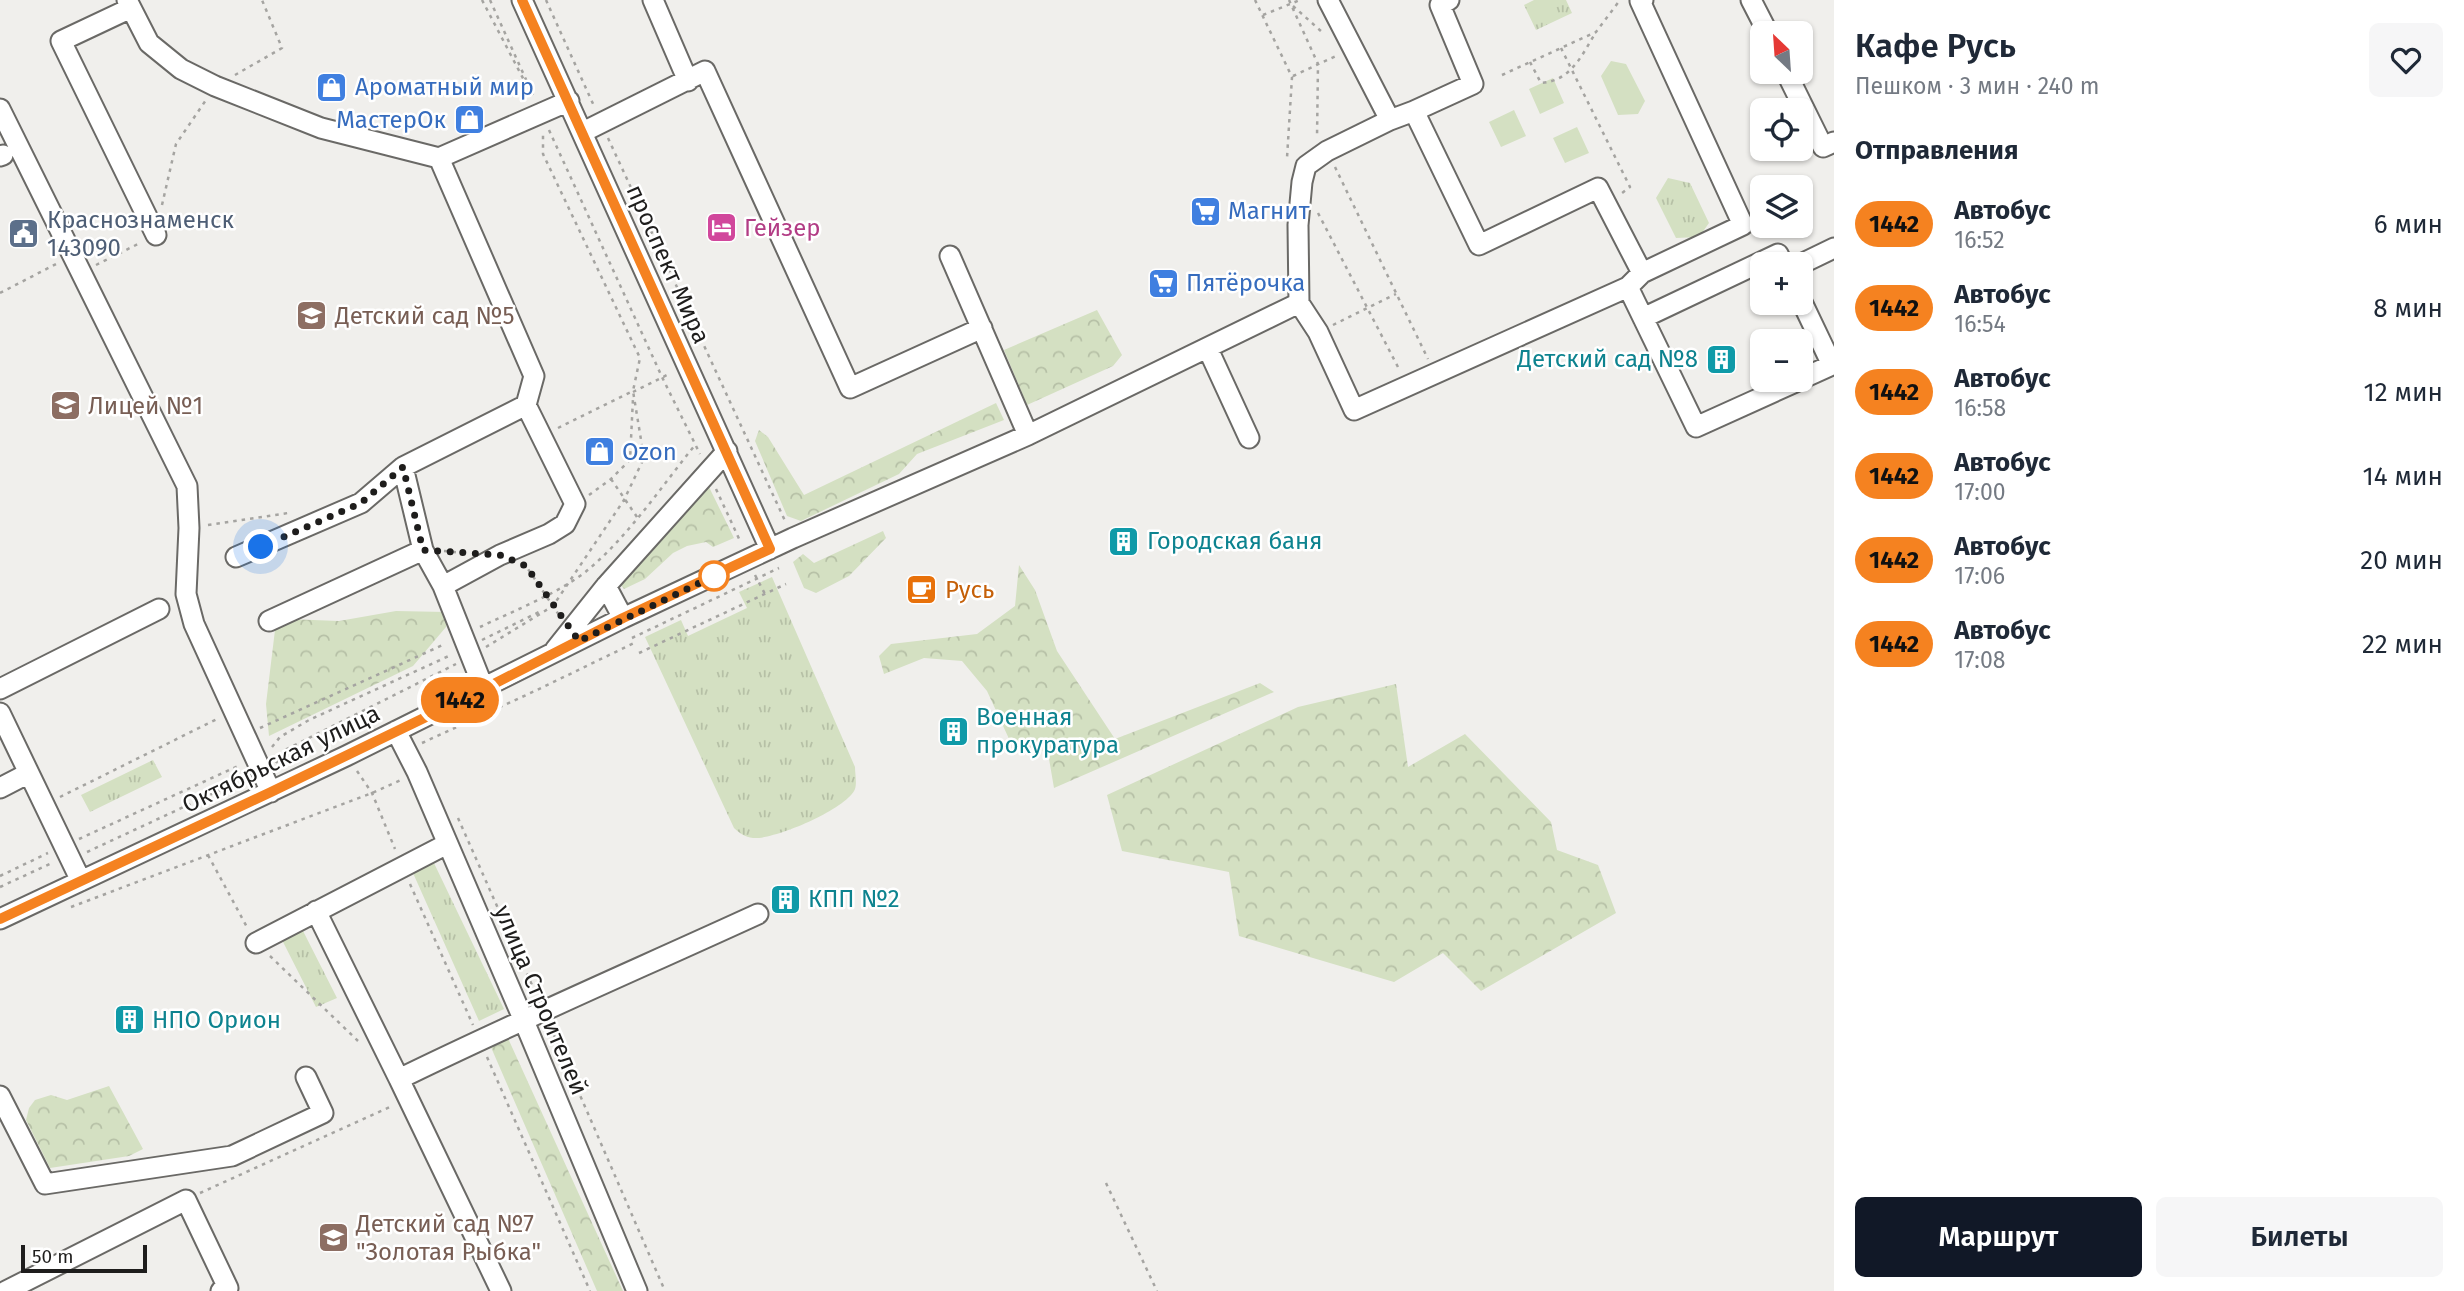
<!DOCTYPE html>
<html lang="ru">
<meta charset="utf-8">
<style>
body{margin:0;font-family:"Fira Sans",sans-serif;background:#f6f6f7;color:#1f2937;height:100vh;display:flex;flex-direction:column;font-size:26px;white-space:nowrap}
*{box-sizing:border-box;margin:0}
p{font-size:23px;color:#747a83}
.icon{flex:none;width:38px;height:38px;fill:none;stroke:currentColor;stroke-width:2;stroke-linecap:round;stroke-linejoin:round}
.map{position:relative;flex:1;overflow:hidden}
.details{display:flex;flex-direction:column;background:#fff;width:630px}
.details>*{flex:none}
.badge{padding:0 14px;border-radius:23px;font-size:24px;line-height:46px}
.needle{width:46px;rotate:335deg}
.buttons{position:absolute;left:1750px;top:21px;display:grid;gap:14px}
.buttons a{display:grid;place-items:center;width:63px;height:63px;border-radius:10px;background:#fff;box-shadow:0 2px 5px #0004;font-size:35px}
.scale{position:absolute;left:21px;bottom:18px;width:126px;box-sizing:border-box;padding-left:7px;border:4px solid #1e1d1c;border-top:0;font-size:19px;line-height:24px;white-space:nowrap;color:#1e1d1c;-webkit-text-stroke:5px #fff;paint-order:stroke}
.you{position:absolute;width:35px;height:35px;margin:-18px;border:5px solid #fff;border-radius:50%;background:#1a73e8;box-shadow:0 0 0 10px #1a73e833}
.map>.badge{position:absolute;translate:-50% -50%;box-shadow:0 0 0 4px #fff}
h2{padding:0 21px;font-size:26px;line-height:63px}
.round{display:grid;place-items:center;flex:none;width:74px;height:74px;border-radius:10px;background:#f6f6f7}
.summary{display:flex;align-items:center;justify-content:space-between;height:119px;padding:0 21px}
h1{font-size:33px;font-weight:600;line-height:52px}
.button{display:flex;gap:14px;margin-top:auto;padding:14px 21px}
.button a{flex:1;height:80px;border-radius:10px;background:#111827;color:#fff;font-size:28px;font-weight:600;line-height:80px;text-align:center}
.button a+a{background:#f6f6f7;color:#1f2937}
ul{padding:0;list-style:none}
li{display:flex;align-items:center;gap:21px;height:84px;padding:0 21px}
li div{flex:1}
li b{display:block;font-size:26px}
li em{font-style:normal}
li .badge{min-width:77px;font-weight:700;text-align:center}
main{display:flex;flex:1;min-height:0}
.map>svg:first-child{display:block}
</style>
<main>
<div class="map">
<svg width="1834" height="1291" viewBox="0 0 1834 1291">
<defs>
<pattern id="grass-tufts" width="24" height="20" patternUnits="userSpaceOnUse" patternTransform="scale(1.75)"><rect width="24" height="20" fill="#d4e0c2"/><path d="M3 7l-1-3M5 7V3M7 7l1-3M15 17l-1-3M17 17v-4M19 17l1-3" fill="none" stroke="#b6c0a6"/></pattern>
<pattern id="forest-crowns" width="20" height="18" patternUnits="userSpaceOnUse" patternTransform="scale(1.75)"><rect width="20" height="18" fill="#d4e0c2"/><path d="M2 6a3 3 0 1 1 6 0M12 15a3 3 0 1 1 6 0" fill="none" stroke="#b6c0a6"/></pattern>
</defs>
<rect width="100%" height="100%" fill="#f0efec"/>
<path fill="url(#grass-tufts)" d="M 1534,0 L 1566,0 L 1572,13 L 1536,30 L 1524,5 Z
M 1668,178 L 1690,183 L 1709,223 L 1699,237 L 1676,238 L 1656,198 Z
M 772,577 L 855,767 C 855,773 857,783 855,789 C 847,809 774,840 753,838 C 745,837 739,833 734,828 L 645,637 L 681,620 L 688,636 L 747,608 L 739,592 Z
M 153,760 L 162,777 L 90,812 L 81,795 Z
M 433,861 L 504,1009 L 479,1021 L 413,873 Z
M 301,927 L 337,998 L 316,1007 L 281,938 Z"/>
<path fill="url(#forest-crowns)" d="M 1097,310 L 1122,355 L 1113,366 L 1027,405 L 1004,350 Z
M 996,403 L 1004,420 L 917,454 L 899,474 L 801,521 L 787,516 L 755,441 L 759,430 L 768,437 L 804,495 Z
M 709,487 L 734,538 L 713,547 L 706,542 L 687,546 L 673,553 L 645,579 L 624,589 L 621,585 L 626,577 Z
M 883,531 L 886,538 L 849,576 L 816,593 L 804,588 L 793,562 L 803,554 L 814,563 Z
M 1019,565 L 1035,590 L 1057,651 L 1115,739 L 1260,683 L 1274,692 L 1054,788 L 1048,753 L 1010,741 L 987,691 L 962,661 L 924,658 L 884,674 L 879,656 L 891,644 L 977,634 L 1015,606 Z
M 396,611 L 446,612 L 446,627 L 413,666 L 269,736 L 266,704 L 275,630 L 287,619 L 339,621 Z
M 1396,684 L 1408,767 L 1465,734 L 1551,822 L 1557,850 L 1598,865 L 1616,913 L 1481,991 L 1443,953 L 1394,982 L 1239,936 L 1229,872 L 1122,851 L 1107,795 L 1298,707 Z
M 507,1036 L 623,1291 L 597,1291 L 490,1045 Z
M 109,1086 L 143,1149 L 129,1156 L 50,1168 L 26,1120 L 29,1108 L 35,1100 L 51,1095 L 67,1100 Z"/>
<path fill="#d4e0c2" d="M 1611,61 L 1626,64 L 1645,101 L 1638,114 L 1618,115 L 1601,76 Z
M 1553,78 L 1564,103 L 1540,114 L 1529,89 Z
M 1514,110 L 1526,136 L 1501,147 L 1489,122 Z
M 1577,127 L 1589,153 L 1565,163 L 1553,138 Z"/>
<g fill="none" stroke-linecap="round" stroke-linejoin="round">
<defs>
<path id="minor" d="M 127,0 L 149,43 L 181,69 L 215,86 L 321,128 L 439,158 L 569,101
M 522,0 L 770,549
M 653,0 L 688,81
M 1328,0 L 1390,120 L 1327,151 L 1306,166 L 1302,182 L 1298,225 L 1299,303 L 1318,332 L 1354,410 L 1628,287 L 1642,273 L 1743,225 L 1640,1 L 1643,0
M 1751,0 L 1768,33
M 131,8 L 61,41 L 156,235
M 1786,72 L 1823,147 L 1834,142
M 0,109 L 187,486 L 189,528 L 186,594 L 194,624 L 271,792
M 1414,111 L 1473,84 L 1440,5 L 1449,0
M 1390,120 L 1414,111 L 1479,245 L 1598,188 L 1642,273
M 583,132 L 705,71 L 850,388 L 982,328
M 0,156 L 3,155
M 439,158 L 534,376 L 526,405 L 403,467 L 423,550 L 443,586 L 484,689
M 950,256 L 1028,435
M 1801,264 L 1834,248
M 1628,287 L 1696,427 L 1800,380
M 1801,300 L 1832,365 L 1801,379
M 1643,318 L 1778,254 L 1783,264
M 1208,349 L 1249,438
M 236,557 L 361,503 L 403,467
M 443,586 L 500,555 L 549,534 L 565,524 L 575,504 L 526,405
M 606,586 L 623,618
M 269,621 L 423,550
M 555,650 L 606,586 L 727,451
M 0,689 L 159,609
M 0,713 L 81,881
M 396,731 L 417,772 L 524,1021 L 637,1291
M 0,788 L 29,773
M 316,911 L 399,1079 C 517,1021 638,969 758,914
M 0,919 L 346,756 L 623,618 L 793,538 L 1028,435 L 1299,303
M 256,943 L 447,844
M 399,1079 L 501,1291
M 0,1096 L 45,1184 L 232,1156 L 323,1113 L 306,1077
M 6,1291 L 186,1200 L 228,1288 L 221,1291"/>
</defs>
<use href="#minor" stroke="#6a6966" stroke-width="23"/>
<path stroke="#a5a4a1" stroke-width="2.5" stroke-dasharray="3.5 5" stroke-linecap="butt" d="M 482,0 L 526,84
M 490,0 L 533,95
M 546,0 L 594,106
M 1255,0 L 1292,77 L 1287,158
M 1289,0 L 1318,64 L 1317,138
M 1293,6 L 1322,32
M 1263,15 L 1300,0
M 1561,48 L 1630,187 L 1622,193
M 1530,62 L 1541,83 C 1571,81 1582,55 1596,32
M 235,75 L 282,48 L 262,0
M 1502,75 L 1596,32 L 1620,0
M 1293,76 L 1338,55
M 549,130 L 662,377 L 700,454
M 608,138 L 786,523
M 1335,167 L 1428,359
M 162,205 L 176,144 L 206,100
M 1318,213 L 1399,369
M 96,265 L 140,243
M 0,293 L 58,263
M 1333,325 L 1396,294
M 633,392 L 671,373
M 558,428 L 633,391
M 611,479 L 637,517
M 716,489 L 741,543
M 589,495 L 611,479 L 630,460 L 633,398
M 208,525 L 288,513
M 444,551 L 465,553
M 522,564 L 526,566 L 559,615
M 755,575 L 765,594
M 480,627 C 513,611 562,592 589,569 C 630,534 662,486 695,445
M 632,638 L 779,568
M 482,640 L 539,612
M 486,647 L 553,606 L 624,500 L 644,458 L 633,391 L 640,358 L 543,154 L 543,132
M 639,653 L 786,584
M 260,728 L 445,644
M 422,743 L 537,690 L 634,643
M 272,747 L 280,737 L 309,720 L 451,655
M 276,763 L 285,750 L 456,664
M 357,771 L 372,793 L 395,849
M 60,797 L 217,719
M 458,818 L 536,994
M 79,839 L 238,766
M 87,852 L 246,778
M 208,855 L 248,929
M 0,876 L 48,853
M 410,884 L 473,1025
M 0,887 L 54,862
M 71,907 L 372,793 L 401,780
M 270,956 L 358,1041
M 550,1026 L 665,1291
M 487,1057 L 590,1291
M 1106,1183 L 1157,1291
M 200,1193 L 392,1106"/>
<use href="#minor" stroke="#fff" stroke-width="19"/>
</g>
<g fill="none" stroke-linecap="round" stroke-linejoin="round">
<defs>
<path id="line" d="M 0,919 L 271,792 L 484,689 L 623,618 L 770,549 L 522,0"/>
</defs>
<use href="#line" stroke="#fff" stroke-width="16"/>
<use href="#line" stroke="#f58220" stroke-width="10"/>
<path stroke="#1e1d1c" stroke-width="7" stroke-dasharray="0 12.6" d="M 261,547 L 361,503 L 403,467 L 423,550 L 500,555 L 526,566 L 579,641 L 714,576"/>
</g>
<defs>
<symbol id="shop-square" viewBox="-11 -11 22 22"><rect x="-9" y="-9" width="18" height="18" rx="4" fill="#3f7fe0" stroke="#fff"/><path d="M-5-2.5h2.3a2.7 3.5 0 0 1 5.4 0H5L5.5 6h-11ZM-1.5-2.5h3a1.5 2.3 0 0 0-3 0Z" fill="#fff"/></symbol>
<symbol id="supermarket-square" viewBox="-11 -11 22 22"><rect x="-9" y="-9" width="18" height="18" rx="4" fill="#3f7fe0" stroke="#fff"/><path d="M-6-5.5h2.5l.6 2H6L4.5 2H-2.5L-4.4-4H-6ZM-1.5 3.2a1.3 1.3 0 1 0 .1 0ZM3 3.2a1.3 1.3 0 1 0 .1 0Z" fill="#fff"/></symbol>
<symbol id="hotel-square" viewBox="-11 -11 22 22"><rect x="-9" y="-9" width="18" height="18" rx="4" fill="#d1479c" stroke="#fff"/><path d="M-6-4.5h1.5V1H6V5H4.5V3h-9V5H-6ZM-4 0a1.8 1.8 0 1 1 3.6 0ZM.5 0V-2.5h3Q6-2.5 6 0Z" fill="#fff"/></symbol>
<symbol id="civic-square" viewBox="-11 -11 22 22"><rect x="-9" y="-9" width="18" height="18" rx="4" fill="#5c6f8a" stroke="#fff"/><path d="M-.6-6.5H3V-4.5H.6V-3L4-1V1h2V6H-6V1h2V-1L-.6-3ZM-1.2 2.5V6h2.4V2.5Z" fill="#fff"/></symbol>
<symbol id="school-square" viewBox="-11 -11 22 22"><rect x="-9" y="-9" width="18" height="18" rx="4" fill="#8d6e63" stroke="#fff"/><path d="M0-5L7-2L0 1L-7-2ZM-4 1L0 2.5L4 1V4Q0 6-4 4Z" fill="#fff"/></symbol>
<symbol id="building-square" viewBox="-11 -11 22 22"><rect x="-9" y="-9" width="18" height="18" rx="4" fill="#0f9aa8" stroke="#fff"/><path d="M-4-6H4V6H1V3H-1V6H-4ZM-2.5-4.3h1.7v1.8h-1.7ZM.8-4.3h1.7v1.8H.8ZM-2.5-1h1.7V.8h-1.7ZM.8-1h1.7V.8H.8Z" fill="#fff"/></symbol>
<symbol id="cafe-square" viewBox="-11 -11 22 22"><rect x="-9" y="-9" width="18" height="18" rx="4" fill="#e8710a" stroke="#fff"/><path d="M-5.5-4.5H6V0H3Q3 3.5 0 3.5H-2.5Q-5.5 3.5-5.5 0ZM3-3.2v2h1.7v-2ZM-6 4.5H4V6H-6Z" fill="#fff"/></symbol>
</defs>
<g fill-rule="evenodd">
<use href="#shop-square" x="314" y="70" width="35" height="35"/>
<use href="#shop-square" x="452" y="102" width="35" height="35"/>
<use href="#supermarket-square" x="1188" y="194" width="35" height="35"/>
<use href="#hotel-square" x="704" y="210" width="35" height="35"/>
<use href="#civic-square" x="6" y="216" width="35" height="35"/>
<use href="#supermarket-square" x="1146" y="266" width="35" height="35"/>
<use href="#school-square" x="294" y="298" width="35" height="35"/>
<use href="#building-square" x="1704" y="342" width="35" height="35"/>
<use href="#school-square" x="48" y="388" width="35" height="35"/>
<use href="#shop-square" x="582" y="434" width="35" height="35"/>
<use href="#building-square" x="1106" y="524" width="35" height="35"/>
<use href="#cafe-square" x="904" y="572" width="35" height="35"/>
<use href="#building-square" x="936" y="714" width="35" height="35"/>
<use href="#building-square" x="768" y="882" width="35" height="35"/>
<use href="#building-square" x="112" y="1002" width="35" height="35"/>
<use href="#school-square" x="316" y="1220" width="35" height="35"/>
</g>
<circle fill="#fff" stroke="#f58220" stroke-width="3.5" cx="714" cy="576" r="14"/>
<g text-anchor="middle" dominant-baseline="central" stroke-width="5" stroke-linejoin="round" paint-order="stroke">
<g font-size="24" fill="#366cbe" stroke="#fff" text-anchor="start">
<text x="355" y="87">Ароматный мир</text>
<text x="446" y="120" text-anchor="end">МастерОк</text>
<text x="1228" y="211">Магнит</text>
<text x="1186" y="283">Пятёрочка</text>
<text x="622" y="452">Ozon</text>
</g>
<g font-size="24" fill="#4e5e75" stroke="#fff" text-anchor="start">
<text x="47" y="220">Краснознаменск<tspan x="47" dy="28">143090</tspan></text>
</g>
<g font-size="24" fill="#b23c85" stroke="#fff" text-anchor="start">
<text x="744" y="228">Гейзер</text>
</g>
<g font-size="24" fill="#1e1d1c" stroke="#fff">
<text transform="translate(668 264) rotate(66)">проспект Мира</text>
<text transform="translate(281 759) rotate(-26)">Октябрьская улица</text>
<text transform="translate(541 1000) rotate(67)">улица Строителей</text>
</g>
<g font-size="24" fill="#785e54" stroke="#fff" text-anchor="start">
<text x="335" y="316">Детский сад №5</text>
<text x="88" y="406">Лицей №1</text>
<text x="356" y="1224">Детский сад №7<tspan x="356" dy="28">"Золотая Рыбка"</tspan></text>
</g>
<g font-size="24" fill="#0d838f" stroke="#fff" text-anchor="start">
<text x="1698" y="359" text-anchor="end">Детский сад №8</text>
<text x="1147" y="541">Городская баня</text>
<text x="976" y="717">Военная<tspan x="976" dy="28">прокуратура</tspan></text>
<text x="808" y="899">КПП №2</text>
<text x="152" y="1020">НПО Орион</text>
</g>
<g font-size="24" fill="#c56008" stroke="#fff" text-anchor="start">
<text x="945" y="590">Русь</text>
</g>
</g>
</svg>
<div class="buttons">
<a><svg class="needle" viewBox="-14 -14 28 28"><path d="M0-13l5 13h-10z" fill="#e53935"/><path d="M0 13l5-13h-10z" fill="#747a83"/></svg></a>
<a><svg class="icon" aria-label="locate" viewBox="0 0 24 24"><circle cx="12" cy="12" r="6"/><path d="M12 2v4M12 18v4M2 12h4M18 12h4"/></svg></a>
<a><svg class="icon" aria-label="layers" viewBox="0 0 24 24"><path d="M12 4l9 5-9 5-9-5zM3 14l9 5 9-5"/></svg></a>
<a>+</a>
<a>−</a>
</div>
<div class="scale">50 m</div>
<div class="you" style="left:261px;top:547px"></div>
<b class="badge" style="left:460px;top:700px;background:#f58220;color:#111">1442</b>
</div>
<section class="details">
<div class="summary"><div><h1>Кафе Русь</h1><p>Пешком · 3 мин · 240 m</p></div><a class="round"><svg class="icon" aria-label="heart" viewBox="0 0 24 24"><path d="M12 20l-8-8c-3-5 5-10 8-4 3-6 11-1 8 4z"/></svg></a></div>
<h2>Отправления</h2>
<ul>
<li><span class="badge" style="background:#f58220;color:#111">1442</span><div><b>Автобус</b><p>16:52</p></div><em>6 мин</em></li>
<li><span class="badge" style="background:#f58220;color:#111">1442</span><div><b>Автобус</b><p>16:54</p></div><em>8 мин</em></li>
<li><span class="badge" style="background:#f58220;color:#111">1442</span><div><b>Автобус</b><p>16:58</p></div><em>12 мин</em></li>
<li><span class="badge" style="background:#f58220;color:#111">1442</span><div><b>Автобус</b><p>17:00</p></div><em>14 мин</em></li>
<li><span class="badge" style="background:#f58220;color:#111">1442</span><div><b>Автобус</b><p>17:06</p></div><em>20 мин</em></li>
<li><span class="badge" style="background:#f58220;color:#111">1442</span><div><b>Автобус</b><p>17:08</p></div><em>22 мин</em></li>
</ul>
<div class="button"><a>Маршрут</a><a>Билеты</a></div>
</section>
</main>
